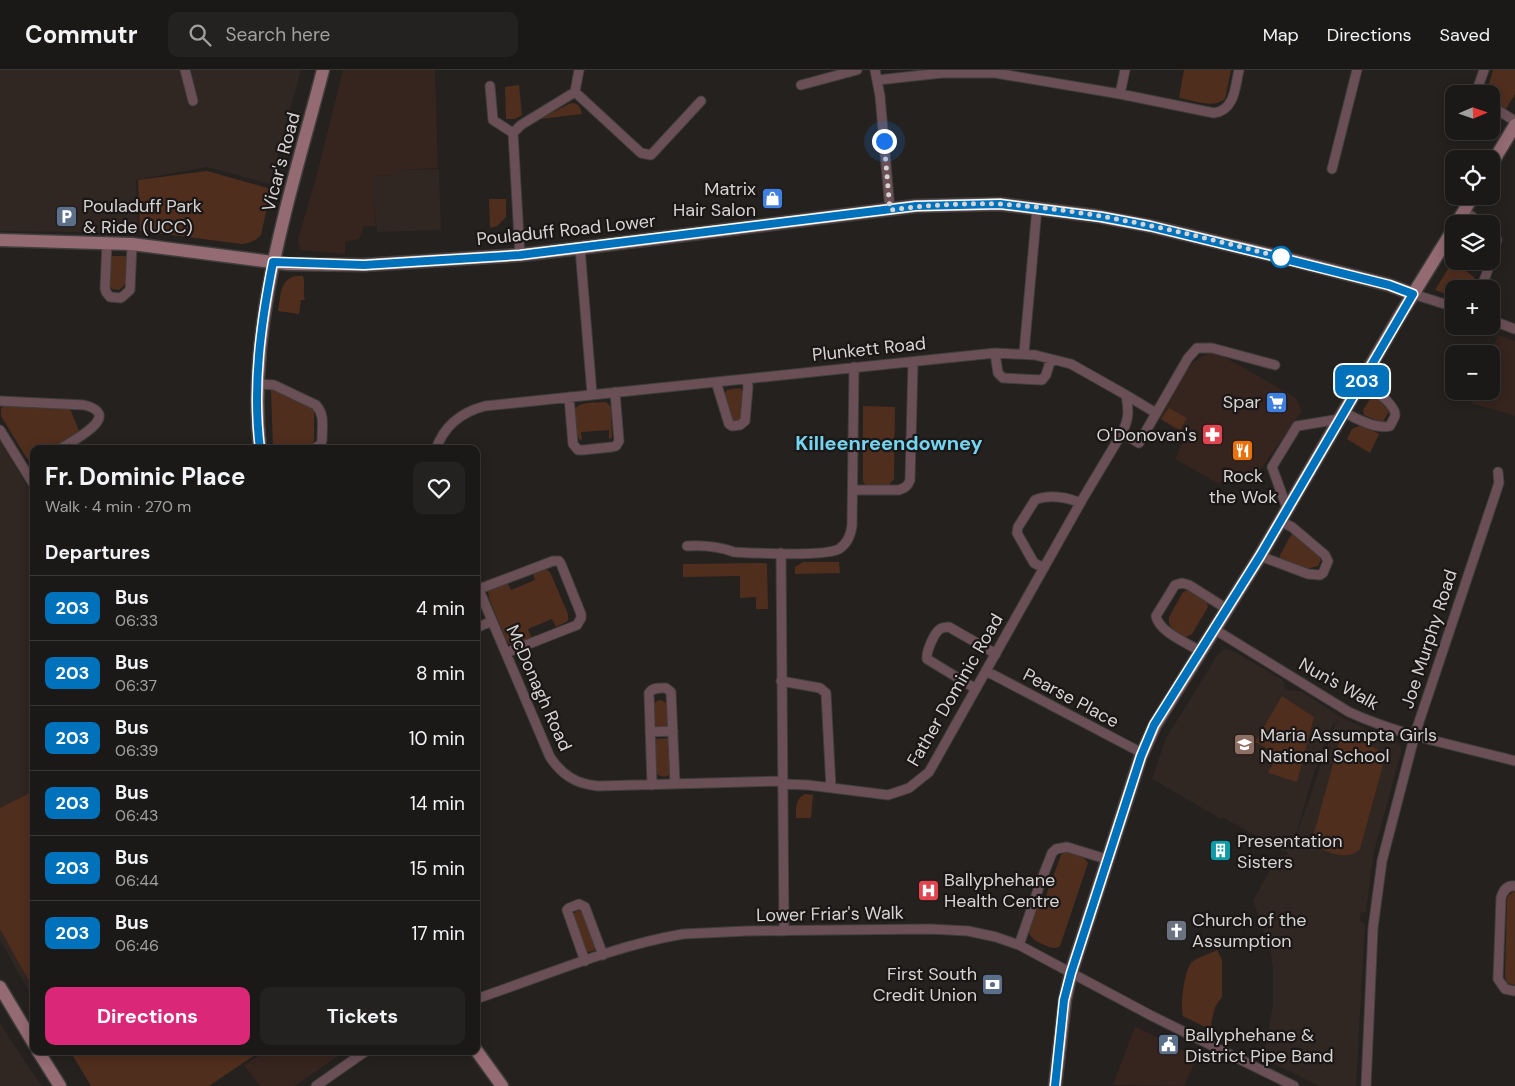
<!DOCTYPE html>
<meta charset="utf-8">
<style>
body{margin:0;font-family:"DM Sans",sans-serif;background:#242220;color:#f1f3f6;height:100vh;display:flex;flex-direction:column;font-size:19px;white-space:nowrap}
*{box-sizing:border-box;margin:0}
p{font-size:16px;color:#a0a0a1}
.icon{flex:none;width:28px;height:28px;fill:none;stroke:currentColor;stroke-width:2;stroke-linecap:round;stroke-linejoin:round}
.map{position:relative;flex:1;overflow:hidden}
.sheet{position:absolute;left:30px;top:375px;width:450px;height:610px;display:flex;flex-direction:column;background:#1b1917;border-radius:10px;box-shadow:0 2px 12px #0003,0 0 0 1px #393836}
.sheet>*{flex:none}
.badge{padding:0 10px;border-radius:8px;font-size:18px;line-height:32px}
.needle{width:32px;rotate:88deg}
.fabs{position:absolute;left:1445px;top:15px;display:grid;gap:10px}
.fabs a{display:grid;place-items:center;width:55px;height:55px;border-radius:10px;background:#1b1917;box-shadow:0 2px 12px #0003,0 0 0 1px #393836;font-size:25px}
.you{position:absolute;width:25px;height:25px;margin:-12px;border:4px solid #fff;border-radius:50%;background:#1a73e8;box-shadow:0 0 0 8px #1a73e833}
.map>.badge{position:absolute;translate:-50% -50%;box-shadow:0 0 0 2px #fff}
h2{padding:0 15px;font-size:19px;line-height:45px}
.round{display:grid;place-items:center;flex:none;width:52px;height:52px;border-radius:10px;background:#242220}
.overview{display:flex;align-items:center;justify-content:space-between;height:85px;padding:0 15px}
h1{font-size:24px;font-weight:700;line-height:38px}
.cta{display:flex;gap:10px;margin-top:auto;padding:10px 15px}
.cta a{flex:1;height:58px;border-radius:10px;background:#db2777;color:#fff;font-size:20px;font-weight:700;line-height:58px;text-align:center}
.cta a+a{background:#242220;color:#f1f3f6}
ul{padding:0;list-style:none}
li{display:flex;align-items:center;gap:15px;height:65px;padding:0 15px;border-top:1px solid #393836}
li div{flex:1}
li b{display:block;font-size:19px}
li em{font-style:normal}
li .badge{min-width:55px;font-weight:700;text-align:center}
header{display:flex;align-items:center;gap:30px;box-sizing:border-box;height:70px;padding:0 25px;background:#1b1917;border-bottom:1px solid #393836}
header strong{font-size:24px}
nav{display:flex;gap:28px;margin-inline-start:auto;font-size:18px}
.search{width:350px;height:45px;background:#242220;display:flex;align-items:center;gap:12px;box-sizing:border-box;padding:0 18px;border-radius:10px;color:#a0a0a1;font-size:19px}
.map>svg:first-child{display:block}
</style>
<header>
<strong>Commutr</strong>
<div class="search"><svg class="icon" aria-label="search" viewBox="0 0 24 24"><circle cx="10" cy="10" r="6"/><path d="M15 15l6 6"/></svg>Search here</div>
<nav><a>Map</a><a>Directions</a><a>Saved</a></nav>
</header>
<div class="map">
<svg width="1515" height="1016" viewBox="0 0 1515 1016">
<rect width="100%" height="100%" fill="#24211f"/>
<path fill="#36241e" d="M 343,0 L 435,0 L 438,98 L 399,100 L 397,105 L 373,106 L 376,156 L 364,156 L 359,169 L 345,172 L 345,184 L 300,180 L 298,169 L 316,108 Z
M 1498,265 L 1515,271 L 1515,346 L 1471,333 L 1476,321 L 1491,321 L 1491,284 Z
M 1216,282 L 1295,327 L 1302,341 L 1252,412 L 1231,404 L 1219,414 L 1175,389 L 1185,366 L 1160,349 L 1172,321 L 1192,293 L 1208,283 Z
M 1135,956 L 1197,988 L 1184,1016 L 1113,1015 Z
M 266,981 L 341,981 L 341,984 L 295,1016 L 260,1016 L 244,995 Z"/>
<path fill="#302622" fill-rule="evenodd" d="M 0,0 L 301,0 L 270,114 L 207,97 L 136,110 L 138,163 L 0,161 Z
M 439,99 L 441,160 L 377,162 L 372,106 L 397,105 L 398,100 Z
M 0,371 L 34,427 L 34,931 L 0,870 Z
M 1225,578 L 1235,582 L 1283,610 L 1285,618 L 1291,621 L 1301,621 L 1341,647 L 1369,661 L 1395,670 L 1401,677 L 1401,683 L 1374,782 L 1366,842 L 1361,843 L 1360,851 L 1365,854 L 1356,1016 L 1319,1016 L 1261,987 L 1266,973 L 1273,934 L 1273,898 L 1270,878 L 1253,831 L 1277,787 L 1289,784 L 1222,747 L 1221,749 L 1152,709 L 1166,668 L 1218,584 ZM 1339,650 L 1335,655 L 1294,772 L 1313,706 L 1332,655 Z
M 0,953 L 30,999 L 42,1016 L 0,1016 Z"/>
<path fill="#502e1e" d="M 1184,0 L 1231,0 L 1225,29 C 1213,39 1193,30 1179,28 Z
M 1493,0 L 1515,0 L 1515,24 L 1506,39 L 1491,30 L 1491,24 L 1486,24 Z
M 519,15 L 522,45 L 515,49 L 506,49 L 505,17 Z
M 573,33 C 579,34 581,38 582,44 L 540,49 L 569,34 Z
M 207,101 L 271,119 L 261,165 C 255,171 250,173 242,174 L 140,161 L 138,110 Z
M 489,129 L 506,129 L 506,147 L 497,156 L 490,158 Z
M 111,186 L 126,186 L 127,189 C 127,200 129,215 119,220 L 112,219 L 109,214 Z
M 1454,189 L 1454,191 L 1470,191 L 1466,201 C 1473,206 1479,209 1476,219 L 1454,219 L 1454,227 L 1435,220 Z
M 295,206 L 303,206 C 306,214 302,222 305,230 L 301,230 L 299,244 L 278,241 C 281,227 279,211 295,206 Z
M 273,318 L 308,335 L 314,340 L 314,371 C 308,384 285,379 273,379 L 271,320 Z
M 740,318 L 743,321 L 741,349 L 733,351 L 731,350 L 723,326 L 727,320 Z
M 1372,326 L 1377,328 L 1389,341 L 1383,352 L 1381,352 L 1364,345 L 1363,340 Z
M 606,332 L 611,337 L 612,368 L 609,369 L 609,360 L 581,362 L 582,370 L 579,369 L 576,362 L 574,340 C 580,331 596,333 606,332 Z
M 8,335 L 66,338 L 71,341 L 79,361 L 77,364 L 55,379 L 34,379 L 34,390 L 29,390 L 26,387 L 1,346 L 1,339 L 3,336 Z
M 863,336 L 895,337 L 894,409 L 888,416 L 867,416 L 863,412 Z
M 1169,338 L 1187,348 L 1180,360 L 1161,349 Z
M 1359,356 L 1363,356 L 1379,364 L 1370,383 L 1347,369 L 1352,359 Z
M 1291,465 L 1295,465 L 1319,485 L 1321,490 L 1318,496 L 1307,499 L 1280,490 L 1280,485 Z
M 803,492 L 839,492 L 840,503 L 795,504 L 795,497 Z
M 763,493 L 767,494 L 768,539 L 756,539 L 756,527 L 740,528 L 740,506 L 683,507 L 683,494 Z
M 545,498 L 550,502 L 568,544 L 568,551 L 556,557 L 552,549 L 528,559 L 532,569 L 517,574 L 510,574 L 506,570 L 489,528 L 488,521 L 491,518 L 507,512 L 511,520 L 535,510 L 532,501 Z
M 1188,520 L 1206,530 L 1208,537 L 1192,564 L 1186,567 C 1177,563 1167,558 1169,547 L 1183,522 Z
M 1282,626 L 1314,647 L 1297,712 L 1268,703 L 1278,684 L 1255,672 Z
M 661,630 L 669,634 L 671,657 L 653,657 L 653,634 L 657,631 Z
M 1348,663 L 1352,663 L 1382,683 L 1384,691 L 1360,779 C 1351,790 1327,785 1318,775 C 1315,772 1315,768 1314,763 L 1340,669 L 1344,664 Z
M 671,668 L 671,703 C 667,708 661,708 656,703 L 654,669 Z
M 34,721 L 34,920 L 0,859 L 0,738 Z
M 805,724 L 813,725 L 811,748 L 796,748 C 796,738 795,729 805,724 Z
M 1065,782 C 1073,782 1084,786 1088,793 L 1060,876 C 1054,880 1049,877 1042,874 C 1017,863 1031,847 1039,829 L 1046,826 L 1061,785 Z
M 1515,821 L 1515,915 L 1507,913 L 1505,906 L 1507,829 L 1509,825 Z
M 578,840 L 583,843 L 595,875 L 595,879 L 593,881 L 587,882 L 584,880 L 572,845 Z
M 1217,880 L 1222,890 L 1222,927 L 1215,937 L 1211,954 L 1214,958 L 1213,961 L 1183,946 C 1180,936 1184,900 1192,892 C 1198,887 1210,884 1217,880 Z
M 70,981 L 261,981 L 209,1016 L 91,1016 Z"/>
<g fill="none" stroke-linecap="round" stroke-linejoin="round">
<defs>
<path id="street" d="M 185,0 L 193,31
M 875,0 L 880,26 L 890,140
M 878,10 L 942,3 L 995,3 L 1120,24 L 1214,43 C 1235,40 1235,17 1239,0
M 801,15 L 857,0
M 490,16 L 493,50 L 513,63
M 575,22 L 641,83 L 651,85 L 701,31
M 1120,24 L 1125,0
M 1477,24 L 1478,17 L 1484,0
M 1491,36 L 1515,51
M 1332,99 L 1357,0
M 1464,141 L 1483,154
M 1491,160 L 1497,170 L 1491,190
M 107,173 L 105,218 L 106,222 L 110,227 L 121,228 L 130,220 L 132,174
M 580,178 L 592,324
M 520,185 L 513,63 L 521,55 L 575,22 L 579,0
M 1481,219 L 1491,191
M 1413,224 L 1454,237
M 1491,250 L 1515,259
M 995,283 L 998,303 L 1003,308 L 1042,310 L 1046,305 L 1051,289
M 1024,283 L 1037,138
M 716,312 L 729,354 L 732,356 L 740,355 L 745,351 L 748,317 L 747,309
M 257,314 L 274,315 L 316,335 C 325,345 322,356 322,370 L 321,374 L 314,379
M 1126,325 L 1156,343
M 569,327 L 573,374 L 578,380 L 583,380 L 612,377 L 616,376 L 619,371 L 615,322
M 0,331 L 84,335 C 124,345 74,370 60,379
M 1344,342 C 1354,348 1378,360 1390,356 C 1391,353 1395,348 1395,345 C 1396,335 1370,316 1362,310
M 0,360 L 34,415
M 1122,363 L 1139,373 L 1188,288 L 1197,278 L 1212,278 L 1275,295
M 436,379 C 444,356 462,342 485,336 L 995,283 L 1035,285 L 1071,294 L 1126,325 C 1129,340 1129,349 1122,363 L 1082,430 L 929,702 L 909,718 L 888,725 L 808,715 L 782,714
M 853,420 L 899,420 C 905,418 908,416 910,410 L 913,292
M 1287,438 L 1272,397 L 1297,356 L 1340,349
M 687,476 C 704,475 718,476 734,482 C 754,483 825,487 839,479 C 848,473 851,465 852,455 L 854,297
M 781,483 L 784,861
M 1260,486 L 1308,504 L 1320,505 L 1323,503 L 1328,491 L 1325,485 L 1292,457 L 1280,451
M 1044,498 L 1034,493 L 1017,463 L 1018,457 L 1035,430 C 1048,424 1068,427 1080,433
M 476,513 L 550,687 C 562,705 576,714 598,716 L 782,711
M 479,519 L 553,491 L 559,491 L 561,494 L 581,544 L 581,548 L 577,555 L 506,583
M 476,558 L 492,551
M 1214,559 L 1349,642 C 1401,666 1460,676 1515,691
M 1200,581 C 1187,573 1159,562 1156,546 L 1175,515 L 1182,513 L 1189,515 L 1227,539
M 986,601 L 1142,683
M 781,611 L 820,618 L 826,623 L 831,718
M 976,619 L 927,589 C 926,582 934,563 940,559 C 943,557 945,557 949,557 L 996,584
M 650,662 L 673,661
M 652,715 L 649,623 C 653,617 660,618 666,618 L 671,622 L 675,714
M 1515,816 C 1507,815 1503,821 1501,828 L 1498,909 L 1505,919 L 1515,921
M 1019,875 L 1041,811 L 1052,783 L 1056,779 L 1067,777 L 1106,789
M 585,891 L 567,840 L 569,838 L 579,834 L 585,837 L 603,885
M 476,929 C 544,906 612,876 683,864 L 747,861 L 930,859 L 968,861 L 996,867 L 1019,875 L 1152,946 L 1294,1016
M 316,1016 L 366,981
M 1366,1016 L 1373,858 L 1382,791 L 1415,664 L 1499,413 L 1498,402"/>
<path id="secondary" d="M 1491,95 L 1515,55
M 1456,154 L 1473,126
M 0,170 L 132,174 L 288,194 L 364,195 L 520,185 L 580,178 L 916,136 L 1000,134 L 1096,146 L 1150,156 L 1284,188 L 1389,215 L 1413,224
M 260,379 C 246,253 292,121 323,0
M 0,917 L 34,974
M 476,980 L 502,1016
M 38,981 L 60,1016
M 1055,1016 L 1065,930 L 1071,903 L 1141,686 L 1155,655 L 1260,486 L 1399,247 L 1454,158"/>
</defs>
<use href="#street" stroke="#403e3c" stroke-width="11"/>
<use href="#secondary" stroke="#403e3c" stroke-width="15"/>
<use href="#street" stroke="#6a5056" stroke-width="9"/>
<use href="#secondary" stroke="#946a73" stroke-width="12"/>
</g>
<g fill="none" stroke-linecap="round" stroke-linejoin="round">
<defs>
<path id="line" d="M 260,379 C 252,316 261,253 273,192 L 364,195 L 520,185 L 916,136 L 1000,134 L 1102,147 L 1150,156 L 1273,186 L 1389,215 L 1413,224 L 1260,486 L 1154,655 L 1141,686 L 1071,903 L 1064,930 L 1055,1016"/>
</defs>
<use href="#line" stroke="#fff" stroke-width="11"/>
<use href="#line" stroke="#0072bc" stroke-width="8"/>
<path stroke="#d6d4d3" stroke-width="5" stroke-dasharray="0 9" d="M 884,71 L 890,140 C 926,135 963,133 1000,134 C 1096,140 1192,164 1284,188 L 1281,187"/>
</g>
<defs>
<symbol id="shop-square" viewBox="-11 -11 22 22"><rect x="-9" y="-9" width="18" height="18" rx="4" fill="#3f7fe0" stroke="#1b1716"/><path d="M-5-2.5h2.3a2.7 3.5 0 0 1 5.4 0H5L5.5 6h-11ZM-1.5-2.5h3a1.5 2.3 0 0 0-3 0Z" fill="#fff"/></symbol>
<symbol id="parking-square" viewBox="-11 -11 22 22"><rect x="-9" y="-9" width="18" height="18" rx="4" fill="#5c6f8a" stroke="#1b1716"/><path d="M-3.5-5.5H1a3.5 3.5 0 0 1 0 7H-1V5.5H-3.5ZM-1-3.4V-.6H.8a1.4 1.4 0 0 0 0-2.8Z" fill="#fff"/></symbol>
<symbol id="supermarket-square" viewBox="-11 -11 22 22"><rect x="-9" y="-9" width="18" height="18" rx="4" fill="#3f7fe0" stroke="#1b1716"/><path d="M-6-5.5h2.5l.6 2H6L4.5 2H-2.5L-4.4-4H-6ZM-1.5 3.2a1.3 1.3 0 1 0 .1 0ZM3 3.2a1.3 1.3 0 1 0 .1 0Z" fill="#fff"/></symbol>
<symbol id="pharmacy-square" viewBox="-11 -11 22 22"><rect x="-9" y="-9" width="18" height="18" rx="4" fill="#e0444e" stroke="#1b1716"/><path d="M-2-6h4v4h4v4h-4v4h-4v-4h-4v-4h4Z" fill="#fff"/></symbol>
<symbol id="restaurant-square" viewBox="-11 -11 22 22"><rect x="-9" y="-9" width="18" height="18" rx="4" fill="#e8710a" stroke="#1b1716"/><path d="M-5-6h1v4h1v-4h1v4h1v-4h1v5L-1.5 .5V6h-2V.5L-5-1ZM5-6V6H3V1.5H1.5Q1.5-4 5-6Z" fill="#fff"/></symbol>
<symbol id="school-square" viewBox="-11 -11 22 22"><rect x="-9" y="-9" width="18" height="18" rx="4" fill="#8d6e63" stroke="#1b1716"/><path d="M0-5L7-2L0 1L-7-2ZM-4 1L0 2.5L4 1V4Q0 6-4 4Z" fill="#fff"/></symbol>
<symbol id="building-square" viewBox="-11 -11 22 22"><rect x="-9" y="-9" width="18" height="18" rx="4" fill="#0f9aa8" stroke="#1b1716"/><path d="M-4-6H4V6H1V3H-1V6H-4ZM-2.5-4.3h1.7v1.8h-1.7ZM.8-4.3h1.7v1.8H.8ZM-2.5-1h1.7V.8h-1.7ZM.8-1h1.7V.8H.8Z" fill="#fff"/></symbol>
<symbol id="hospital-square" viewBox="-11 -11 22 22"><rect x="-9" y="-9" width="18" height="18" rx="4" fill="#e0444e" stroke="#1b1716"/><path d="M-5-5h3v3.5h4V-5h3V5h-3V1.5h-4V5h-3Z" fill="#fff"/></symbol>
<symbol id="church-square" viewBox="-11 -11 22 22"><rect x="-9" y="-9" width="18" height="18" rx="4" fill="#6b7280" stroke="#1b1716"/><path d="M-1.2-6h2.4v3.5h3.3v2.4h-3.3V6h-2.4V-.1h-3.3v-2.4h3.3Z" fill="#fff"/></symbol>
<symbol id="bank-square" viewBox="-11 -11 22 22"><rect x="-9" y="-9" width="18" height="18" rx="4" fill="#5c6f8a" stroke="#1b1716"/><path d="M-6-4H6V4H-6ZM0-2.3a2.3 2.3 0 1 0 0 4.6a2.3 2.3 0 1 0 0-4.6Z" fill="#fff"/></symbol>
<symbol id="civic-square" viewBox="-11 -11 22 22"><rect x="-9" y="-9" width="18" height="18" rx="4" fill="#5c6f8a" stroke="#1b1716"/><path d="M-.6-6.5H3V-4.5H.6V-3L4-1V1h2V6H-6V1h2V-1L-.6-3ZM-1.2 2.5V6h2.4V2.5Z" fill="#fff"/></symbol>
</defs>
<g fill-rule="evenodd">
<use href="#shop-square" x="760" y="116" width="25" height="25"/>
<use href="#parking-square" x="54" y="134" width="25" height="25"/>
<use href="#supermarket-square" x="1264" y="320" width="25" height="25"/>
<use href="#pharmacy-square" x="1200" y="352" width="25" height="25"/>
<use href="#restaurant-square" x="1230" y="368" width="25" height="25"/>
<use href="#school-square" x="1232" y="662" width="25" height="25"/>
<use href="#building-square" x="1208" y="768" width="25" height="25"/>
<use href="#hospital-square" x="916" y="808" width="25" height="25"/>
<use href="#church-square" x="1164" y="848" width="25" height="25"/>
<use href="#bank-square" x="980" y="902" width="25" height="25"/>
<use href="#civic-square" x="1156" y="962" width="25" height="25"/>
</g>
<circle fill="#fff" stroke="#0072bc" stroke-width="2.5" cx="1281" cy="187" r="10"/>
<g text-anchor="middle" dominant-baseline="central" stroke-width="4.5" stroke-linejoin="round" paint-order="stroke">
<g font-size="18" fill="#d6d4d3" stroke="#1b1716">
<text transform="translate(281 92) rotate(-75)">Vicar's Road</text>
<text transform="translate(566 160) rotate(-6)">Pouladuff Road Lower</text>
<text transform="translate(869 279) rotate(-6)">Plunkett Road</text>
<text transform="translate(1429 569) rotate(-72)">Joe Murphy Road</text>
<text transform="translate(1339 614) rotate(29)">Nun's Walk</text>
<text transform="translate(539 618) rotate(66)">McDonagh Road</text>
<text transform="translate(955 620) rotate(-60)">Father Dominic Road</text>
<text transform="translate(1071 628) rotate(28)">Pearse Place</text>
<text transform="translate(830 844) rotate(-1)">Lower Friar's Walk</text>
</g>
<g font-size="18" fill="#d6d4d3" stroke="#1b1716" text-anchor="start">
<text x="756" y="119" text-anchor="end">Matrix<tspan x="756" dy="21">Hair Salon</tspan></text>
<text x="83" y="136">Pouladuff Park<tspan x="83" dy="21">&amp; Ride (UCC)</tspan></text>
<text x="1261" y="332" text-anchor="end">Spar</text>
<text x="1197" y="365" text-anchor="end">O'Donovan's</text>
<text x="1243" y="406" text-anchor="middle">Rock<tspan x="1243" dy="21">the Wok</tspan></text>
<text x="1260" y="665">Maria Assumpta Girls<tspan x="1260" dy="21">National School</tspan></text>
<text x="1237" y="771">Presentation<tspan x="1237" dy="21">Sisters</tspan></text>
<text x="944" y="810">Ballyphehane<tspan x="944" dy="21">Health Centre</tspan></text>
<text x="1192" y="850">Church of the<tspan x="1192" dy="21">Assumption</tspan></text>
<text x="977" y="904" text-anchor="end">First South<tspan x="977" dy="21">Credit Union</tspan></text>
<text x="1185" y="965">Ballyphehane &amp;<tspan x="1185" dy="21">District Pipe Band</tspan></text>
</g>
<g font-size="20" font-weight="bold" fill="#73d5f1" stroke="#1b1716">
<text x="889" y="373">Killeenreendowney</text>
</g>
</g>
</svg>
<div class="fabs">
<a><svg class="needle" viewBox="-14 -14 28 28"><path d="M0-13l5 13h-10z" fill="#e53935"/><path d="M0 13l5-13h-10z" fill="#a0a0a1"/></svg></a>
<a><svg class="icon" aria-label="locate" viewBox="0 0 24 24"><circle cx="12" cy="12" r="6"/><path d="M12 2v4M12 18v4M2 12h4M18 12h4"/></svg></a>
<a><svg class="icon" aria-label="layers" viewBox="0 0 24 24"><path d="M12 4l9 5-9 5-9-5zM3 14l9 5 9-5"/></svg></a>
<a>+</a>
<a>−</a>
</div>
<div class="you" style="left:884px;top:71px"></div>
<b class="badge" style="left:1362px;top:311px;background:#0072bc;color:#fff">203</b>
<section class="sheet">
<div class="overview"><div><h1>Fr. Dominic Place</h1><p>Walk · 4 min · 270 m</p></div><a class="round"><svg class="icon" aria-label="heart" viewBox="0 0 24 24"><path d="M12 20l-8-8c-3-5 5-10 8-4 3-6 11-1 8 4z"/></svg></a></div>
<h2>Departures</h2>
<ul>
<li><span class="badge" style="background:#0072bc;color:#fff">203</span><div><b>Bus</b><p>06:33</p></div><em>4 min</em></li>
<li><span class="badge" style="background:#0072bc;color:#fff">203</span><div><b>Bus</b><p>06:37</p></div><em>8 min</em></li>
<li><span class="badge" style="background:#0072bc;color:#fff">203</span><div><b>Bus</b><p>06:39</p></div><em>10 min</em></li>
<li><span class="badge" style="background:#0072bc;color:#fff">203</span><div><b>Bus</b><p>06:43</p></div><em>14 min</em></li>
<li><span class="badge" style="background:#0072bc;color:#fff">203</span><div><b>Bus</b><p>06:44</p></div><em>15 min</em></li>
<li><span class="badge" style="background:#0072bc;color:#fff">203</span><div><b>Bus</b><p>06:46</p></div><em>17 min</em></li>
</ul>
<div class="cta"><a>Directions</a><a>Tickets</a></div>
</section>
</div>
